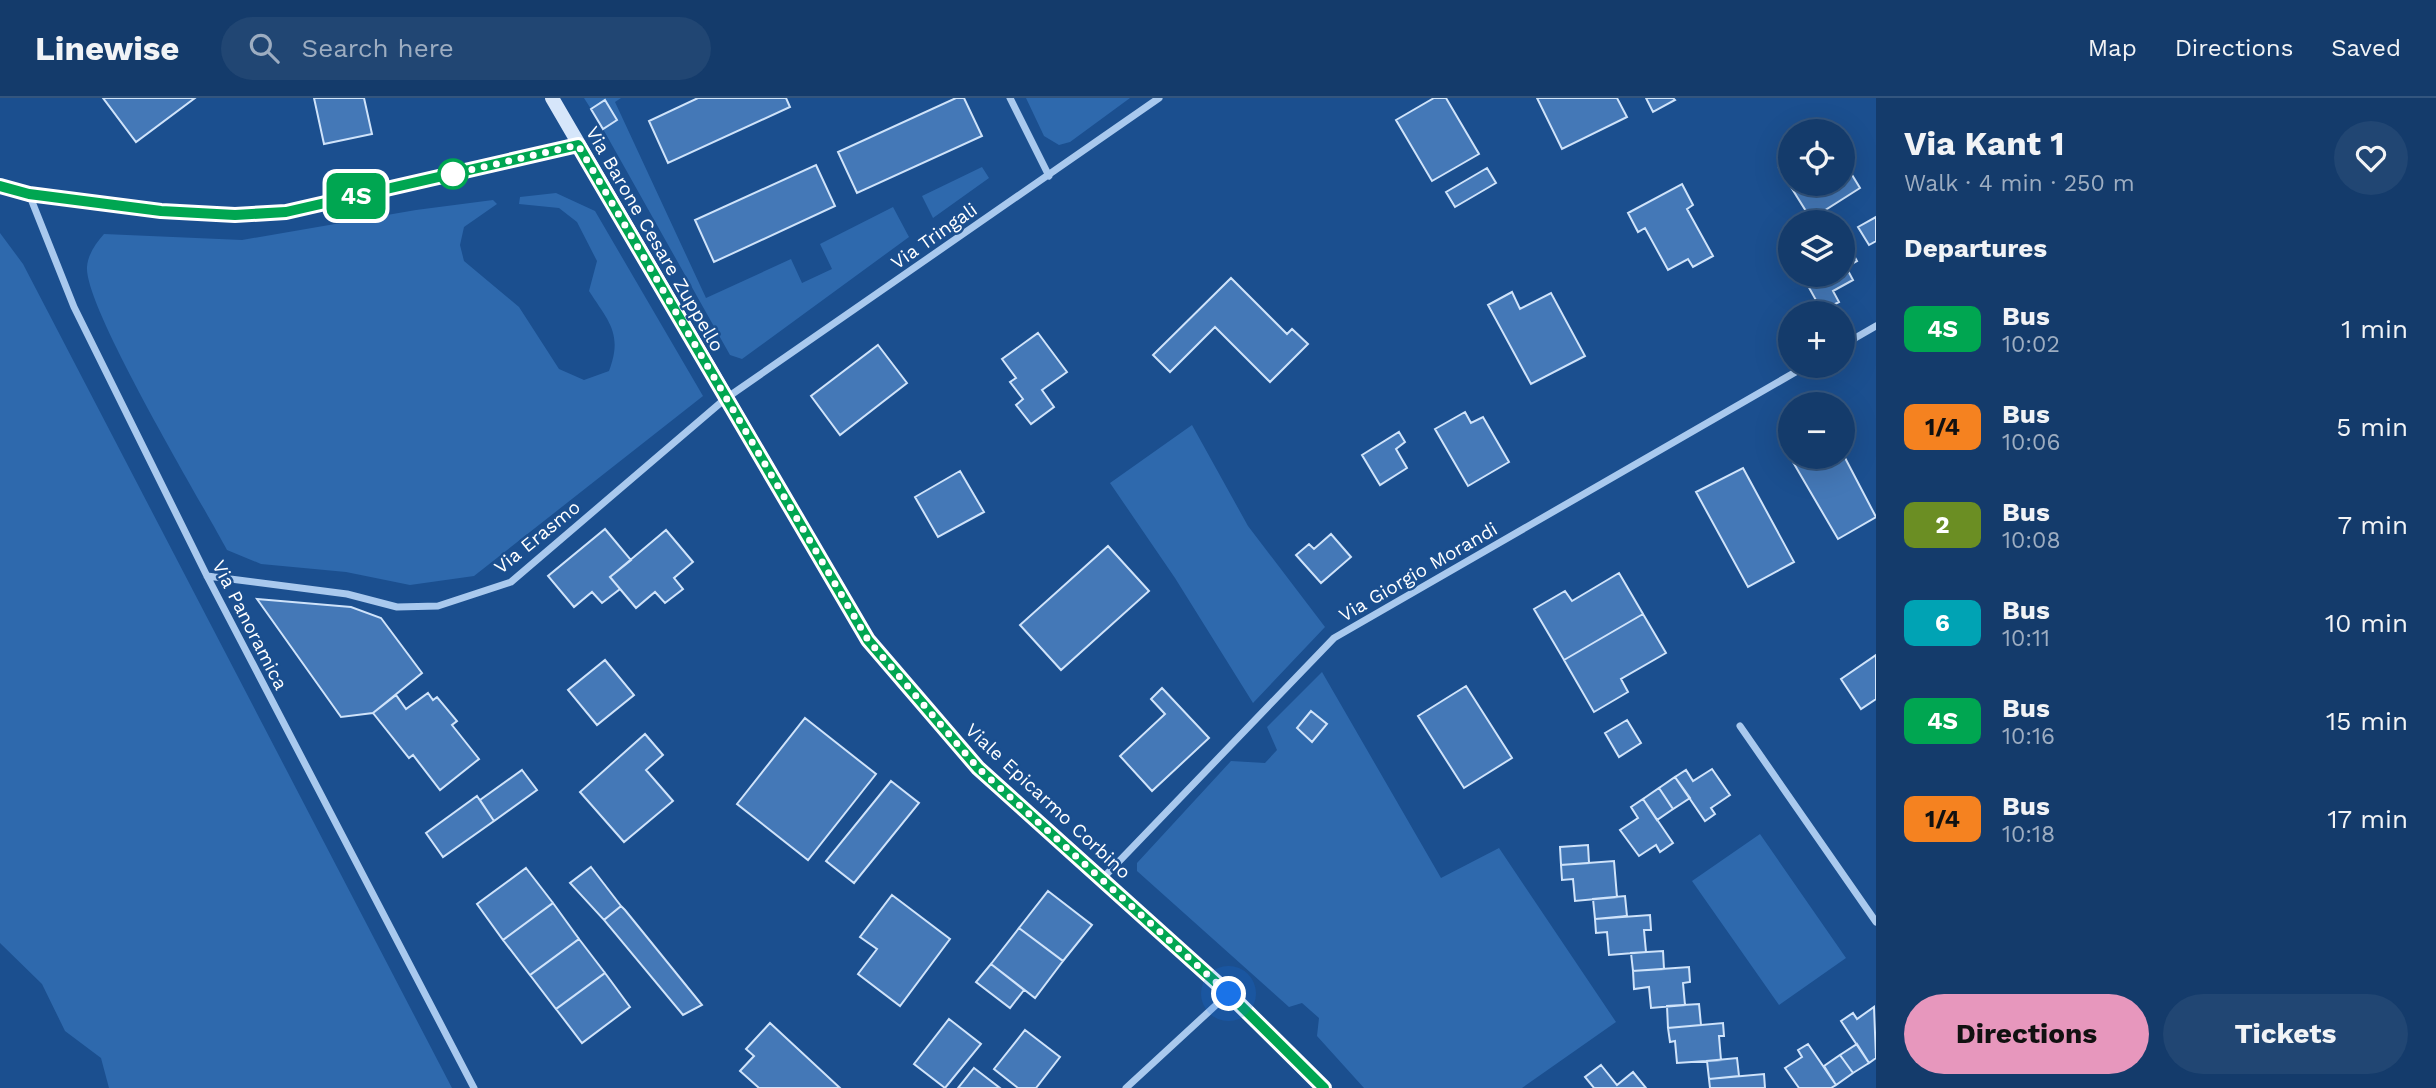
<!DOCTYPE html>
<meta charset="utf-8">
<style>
body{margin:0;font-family:"Work Sans",sans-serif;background:#214673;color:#f1f3f6;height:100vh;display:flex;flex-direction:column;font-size:26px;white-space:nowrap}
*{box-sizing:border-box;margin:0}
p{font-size:23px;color:#9dadc1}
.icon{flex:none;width:38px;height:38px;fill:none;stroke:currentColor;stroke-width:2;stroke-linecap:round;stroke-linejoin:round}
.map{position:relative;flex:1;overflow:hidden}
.sheet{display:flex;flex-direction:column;background:#143b6b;width:560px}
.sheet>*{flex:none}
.badge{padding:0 14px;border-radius:10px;font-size:24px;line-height:46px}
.buttons{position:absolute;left:1778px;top:21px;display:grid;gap:14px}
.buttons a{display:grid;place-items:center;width:77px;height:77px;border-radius:50%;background:#143b6b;box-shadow:0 7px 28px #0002,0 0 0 2px #33557e;font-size:35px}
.you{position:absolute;width:35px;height:35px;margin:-18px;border:5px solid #fff;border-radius:50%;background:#1a73e8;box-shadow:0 0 0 10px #1a73e833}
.map>.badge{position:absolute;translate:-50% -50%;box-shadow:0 0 0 4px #fff}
h2{padding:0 28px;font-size:26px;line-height:63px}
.round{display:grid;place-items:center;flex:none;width:74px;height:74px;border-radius:37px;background:#214673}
.summary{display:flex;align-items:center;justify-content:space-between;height:119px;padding:0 28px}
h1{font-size:33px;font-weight:700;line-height:52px}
.cta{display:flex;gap:14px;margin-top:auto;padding:14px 28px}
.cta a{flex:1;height:80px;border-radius:42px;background:#e797bd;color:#111;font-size:28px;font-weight:700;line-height:80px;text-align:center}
.cta a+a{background:#214673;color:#f1f3f6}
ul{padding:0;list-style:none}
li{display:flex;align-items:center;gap:21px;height:98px;padding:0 28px}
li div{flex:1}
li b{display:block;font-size:26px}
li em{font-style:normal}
li .badge{min-width:77px;font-weight:700;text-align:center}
header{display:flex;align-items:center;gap:42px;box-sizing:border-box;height:98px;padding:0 35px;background:#143b6b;border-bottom:2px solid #33557e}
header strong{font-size:33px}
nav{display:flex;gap:38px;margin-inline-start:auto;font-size:24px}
.search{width:490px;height:63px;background:#214673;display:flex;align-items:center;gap:18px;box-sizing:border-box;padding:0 24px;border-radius:38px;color:#9dadc1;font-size:26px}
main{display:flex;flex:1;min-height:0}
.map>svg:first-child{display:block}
</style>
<header>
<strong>Linewise</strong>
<div class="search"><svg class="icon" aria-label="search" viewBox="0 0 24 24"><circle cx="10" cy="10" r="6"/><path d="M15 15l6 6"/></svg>Search here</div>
<nav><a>Map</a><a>Directions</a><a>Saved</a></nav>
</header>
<main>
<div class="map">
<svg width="1876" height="990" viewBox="0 0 1876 990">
<rect width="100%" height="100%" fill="#1b4f8f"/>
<path fill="#2e69ad" d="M 584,0 L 621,0 L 615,4 L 706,200 L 791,161 L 802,185 L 832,171 L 820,146 L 893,109 L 909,139 L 742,261 L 730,257 L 603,31 L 617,21 L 605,2 L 591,11 Z
M 1026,0 L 1130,0 L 1070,44 L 1059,47 L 1044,38 Z
M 982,69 L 989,80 L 933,120 L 922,98 Z
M 556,95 L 595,113 L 703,298 L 474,478 L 410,487 L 346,474 L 261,466 L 227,452 C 202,405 84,209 87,169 C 88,156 96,145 104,136 L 242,142 L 416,112 L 493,102 L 497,106 L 464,129 L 460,147 L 464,163 L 519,209 L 559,271 L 584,282 L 609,273 C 623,236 609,224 589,193 L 597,163 L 577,124 L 559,110 L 519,106 L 520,99 Z
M 0,135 L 23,166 L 452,990 L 109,990 L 101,960 L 65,933 L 42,886 L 0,845 Z
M 1192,327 L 1248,428 L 1325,529 L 1253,605 L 1175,480 L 1110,385 Z
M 1322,574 L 1441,780 L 1499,750 L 1616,924 L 1522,990 L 1364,990 L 1317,938 L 1319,920 L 1302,905 L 1289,909 L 1137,773 L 1137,765 L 1231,663 L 1265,665 L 1277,652 L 1267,629 Z
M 1760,736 L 1846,860 L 1779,907 L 1692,783 Z"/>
<path fill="#4478b7" stroke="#cfe3fa" stroke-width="2" d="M 103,0 L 195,0 L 136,44 Z
M 314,0 L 364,0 L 372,36 L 324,46 Z
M 698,0 L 786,0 L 790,9 L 668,65 L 649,23 Z
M 956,0 L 964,0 L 982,38 L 857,95 L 838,54 Z
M 1434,0 L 1446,0 L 1479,56 L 1432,83 L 1396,22 Z
M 1537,0 L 1617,0 L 1627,19 L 1562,51 Z
M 1646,0 L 1673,0 L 1675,2 L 1653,14 Z
M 605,2 L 617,22 L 603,31 L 591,11 Z
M 1790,63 L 1790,86 L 1843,86 L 1843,76 L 1849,72 L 1860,90 L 1811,121 L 1779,70 Z
M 816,67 L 835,108 L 714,164 L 695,122 Z
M 1487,70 L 1496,85 L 1455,109 L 1446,94 Z
M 1682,86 L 1693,107 L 1687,111 L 1713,158 L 1693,169 L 1688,161 L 1668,172 L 1645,130 L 1638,134 L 1628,115 Z
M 1876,119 L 1876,143 L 1869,147 L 1858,129 Z
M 1843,138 L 1857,163 L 1846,169 L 1853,182 L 1833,193 L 1839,204 L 1822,213 L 1802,177 L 1843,177 Z
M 1231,180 L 1287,236 L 1292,231 L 1308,246 L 1270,284 L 1215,229 L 1170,274 L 1153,257 Z
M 1512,194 L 1520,211 L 1551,195 L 1585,258 L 1531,286 L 1488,207 Z
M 1038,235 L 1067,274 L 1042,292 L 1054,309 L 1031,326 L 1016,307 L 1023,301 L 1010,284 L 1016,280 L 1002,261 Z
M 878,247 L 907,285 L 840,337 L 811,298 Z
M 1465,314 L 1471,325 L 1483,319 L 1509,364 L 1468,388 L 1435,331 Z
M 1399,334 L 1405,344 L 1396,351 L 1407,370 L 1380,387 L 1362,357 Z
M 1843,356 L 1876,419 L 1838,441 L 1790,359 Z
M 1743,370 L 1794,464 L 1748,489 L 1696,394 Z
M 960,373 L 984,414 L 938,439 L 915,399 Z
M 605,431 L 631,462 L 610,479 L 620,491 L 602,505 L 592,494 L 574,509 L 548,478 Z
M 666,432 L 693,464 L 674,480 L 683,491 L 665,505 L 655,494 L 636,510 L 610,479 Z
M 1331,436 L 1351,459 L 1321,485 L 1296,457 L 1309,446 L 1314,451 Z
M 1108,448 L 1149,493 L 1061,572 L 1020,527 Z
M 1619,475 L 1643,516 L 1564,562 L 1534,511 L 1565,493 L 1572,503 Z
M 257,501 L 351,509 L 381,520 L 422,575 L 373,615 L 341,619 Z
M 1643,516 L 1666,555 L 1621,581 L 1628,594 L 1594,614 L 1564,562 Z
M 1876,557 L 1876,601 L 1861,611 L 1841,581 Z
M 605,562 L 634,597 L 597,627 L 568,592 Z
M 1466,588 L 1512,660 L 1464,690 L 1418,618 Z
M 1162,590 L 1209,640 L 1152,693 L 1120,658 L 1165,616 L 1151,601 Z
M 428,595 L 433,602 L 437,599 L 457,623 L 452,627 L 479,661 L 440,692 L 413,657 L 409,660 L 373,615 L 396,597 L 406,611 Z
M 1311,613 L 1327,626 L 1312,644 L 1297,630 Z
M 805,620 L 876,676 L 808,762 L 737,706 Z
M 1627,622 L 1641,645 L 1619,659 L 1605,635 Z
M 645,636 L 663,657 L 646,672 L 673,703 L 624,744 L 580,694 Z
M 1712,671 L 1730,697 L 1711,710 L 1715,716 L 1705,723 L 1675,679 L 1686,672 L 1693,683 Z
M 522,672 L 537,692 L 494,723 L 480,702 Z
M 1675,679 L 1690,700 L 1673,711 L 1659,690 Z
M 891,683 L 919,705 L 854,785 L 826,763 Z
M 1659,690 L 1673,711 L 1657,722 L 1643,701 Z
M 477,698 L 494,723 L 443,759 L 426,735 Z
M 1643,701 L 1673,745 L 1660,754 L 1656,747 L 1639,758 L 1620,732 L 1638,720 L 1631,709 Z
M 1588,747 L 1589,765 L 1561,767 L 1560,749 Z
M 1614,763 L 1617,799 L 1575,803 L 1573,781 L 1562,782 L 1561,767 Z
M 591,769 L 621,808 L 604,822 L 570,785 Z
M 526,770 L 553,805 L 503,842 L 477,806 Z
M 1048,793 L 1092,827 L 1063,863 L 1019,830 Z
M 892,797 L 950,841 L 900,908 L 858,876 L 877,851 L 860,839 Z
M 1625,798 L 1627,818 L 1595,821 L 1593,801 Z
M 553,805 L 579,841 L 530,877 L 503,842 Z
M 621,808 L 625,812 L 702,907 L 683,917 L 604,822 Z
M 1650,817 L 1651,832 L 1644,832 L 1646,854 L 1609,857 L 1607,834 L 1596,835 L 1595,821 Z
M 1019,830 L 1063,863 L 1035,900 L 991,866 Z
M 579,841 L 605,875 L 556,911 L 530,877 Z
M 1663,853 L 1664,871 L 1633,873 L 1631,855 Z
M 991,866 L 1024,892 L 1010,910 L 976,884 Z
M 1689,869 L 1690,884 L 1683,885 L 1685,907 L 1651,910 L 1649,889 L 1634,891 L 1633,873 Z
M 605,875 L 630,909 L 582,945 L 556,911 Z
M 1699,906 L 1701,927 L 1668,930 L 1667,908 Z
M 1874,909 L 1876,960 L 1869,965 L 1841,923 L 1853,915 L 1857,921 Z
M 949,921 L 981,946 L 945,990 L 914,966 Z
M 770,925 L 840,990 L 759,990 L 740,973 L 754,958 L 746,951 Z
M 1723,925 L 1724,938 L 1719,938 L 1721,962 L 1677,965 L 1675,943 L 1670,944 L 1668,930 Z
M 1025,932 L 1060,959 L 1036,990 L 1018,990 L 994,971 Z
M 1808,946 L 1836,987 L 1831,990 L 1799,990 L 1785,970 L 1802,959 L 1798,952 Z
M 1857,946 L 1869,965 L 1853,975 L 1840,957 Z
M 1840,957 L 1853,975 L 1836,987 L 1824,968 Z
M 1737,960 L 1739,978 L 1709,981 L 1707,963 Z
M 1601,967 L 1617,987 L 1633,974 L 1646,990 L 1594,990 L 1585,979 Z
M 974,970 L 1000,990 L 958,990 Z
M 1764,976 L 1765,990 L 1710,990 L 1709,981 Z"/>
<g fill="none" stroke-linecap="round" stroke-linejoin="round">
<path stroke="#a9c9ee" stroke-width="7" d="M 1010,0 L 1049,78
M 0,88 L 29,96 L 161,113 L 235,117 L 286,114 L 578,47
M 29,96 L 74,209 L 207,478 L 474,990
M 1843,247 L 1876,228
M 207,478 L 347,496 L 397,509 L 438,508 L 511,484 L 725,301 L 1159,0
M 1740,628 L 1876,824
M 1103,780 L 1334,540 L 1806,268
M 1126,990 L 1228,896"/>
<path stroke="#d6e6fa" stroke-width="14" d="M 552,0 L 868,542 L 978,670 L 1229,896 L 1324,990"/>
</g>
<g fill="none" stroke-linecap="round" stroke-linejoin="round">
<defs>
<path id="line" d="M 0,88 L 29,96 L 161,113 L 235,117 L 286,114 L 578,47 L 868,542 L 978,670 L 1229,896 L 1324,990"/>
</defs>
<use href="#line" stroke="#fff" stroke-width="16"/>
<use href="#line" stroke="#00a651" stroke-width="10"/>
<path stroke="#fff" stroke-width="7" stroke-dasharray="0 12.6" d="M 453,76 L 444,78 L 578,47 L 868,542 L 978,670 L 1229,896"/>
</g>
<circle fill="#fff" stroke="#00a651" stroke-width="3.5" cx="453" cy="76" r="14"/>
<g text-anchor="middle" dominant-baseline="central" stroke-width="5" stroke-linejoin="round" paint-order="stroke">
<g font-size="19" fill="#fff" stroke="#1b4f8f">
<text transform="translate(934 138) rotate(-35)">Via Tringali</text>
<text transform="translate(655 141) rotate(60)">Via Barone Cesare Zuppello</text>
<text transform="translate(537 439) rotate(-39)">Via Erasmo</text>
<text transform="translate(1418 474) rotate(-30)">Via Giorgio Morandi</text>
<text transform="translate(250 527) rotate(63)">Via Panoramica</text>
<text transform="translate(1048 703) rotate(43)">Viale Epicarmo Corbino</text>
</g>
</g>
</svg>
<div class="buttons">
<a><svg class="icon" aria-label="locate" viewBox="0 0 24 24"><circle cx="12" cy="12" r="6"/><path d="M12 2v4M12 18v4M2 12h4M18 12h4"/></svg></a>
<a><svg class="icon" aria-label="layers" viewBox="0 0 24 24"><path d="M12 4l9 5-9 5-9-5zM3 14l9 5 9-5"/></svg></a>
<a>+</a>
<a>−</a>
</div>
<div class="you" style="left:1229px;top:896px"></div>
<b class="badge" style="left:356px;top:98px;background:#00a651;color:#fff">4S</b>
</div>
<section class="sheet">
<div class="summary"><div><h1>Via Kant 1</h1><p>Walk · 4 min · 250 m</p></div><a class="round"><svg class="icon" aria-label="heart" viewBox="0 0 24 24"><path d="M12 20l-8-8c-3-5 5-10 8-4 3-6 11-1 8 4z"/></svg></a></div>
<h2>Departures</h2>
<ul>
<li><span class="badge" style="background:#00a651;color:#fff">4S</span><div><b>Bus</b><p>10:02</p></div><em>1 min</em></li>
<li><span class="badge" style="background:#f58220;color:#111">1/4</span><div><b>Bus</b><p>10:06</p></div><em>5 min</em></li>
<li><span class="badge" style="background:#6b8e23;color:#fff">2</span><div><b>Bus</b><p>10:08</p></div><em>7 min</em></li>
<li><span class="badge" style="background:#00a3b4;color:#fff">6</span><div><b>Bus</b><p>10:11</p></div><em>10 min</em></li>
<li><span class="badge" style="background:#00a651;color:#fff">4S</span><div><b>Bus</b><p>10:16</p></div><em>15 min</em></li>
<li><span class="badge" style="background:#f58220;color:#111">1/4</span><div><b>Bus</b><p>10:18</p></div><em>17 min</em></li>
</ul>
<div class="cta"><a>Directions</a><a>Tickets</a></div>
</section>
</main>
